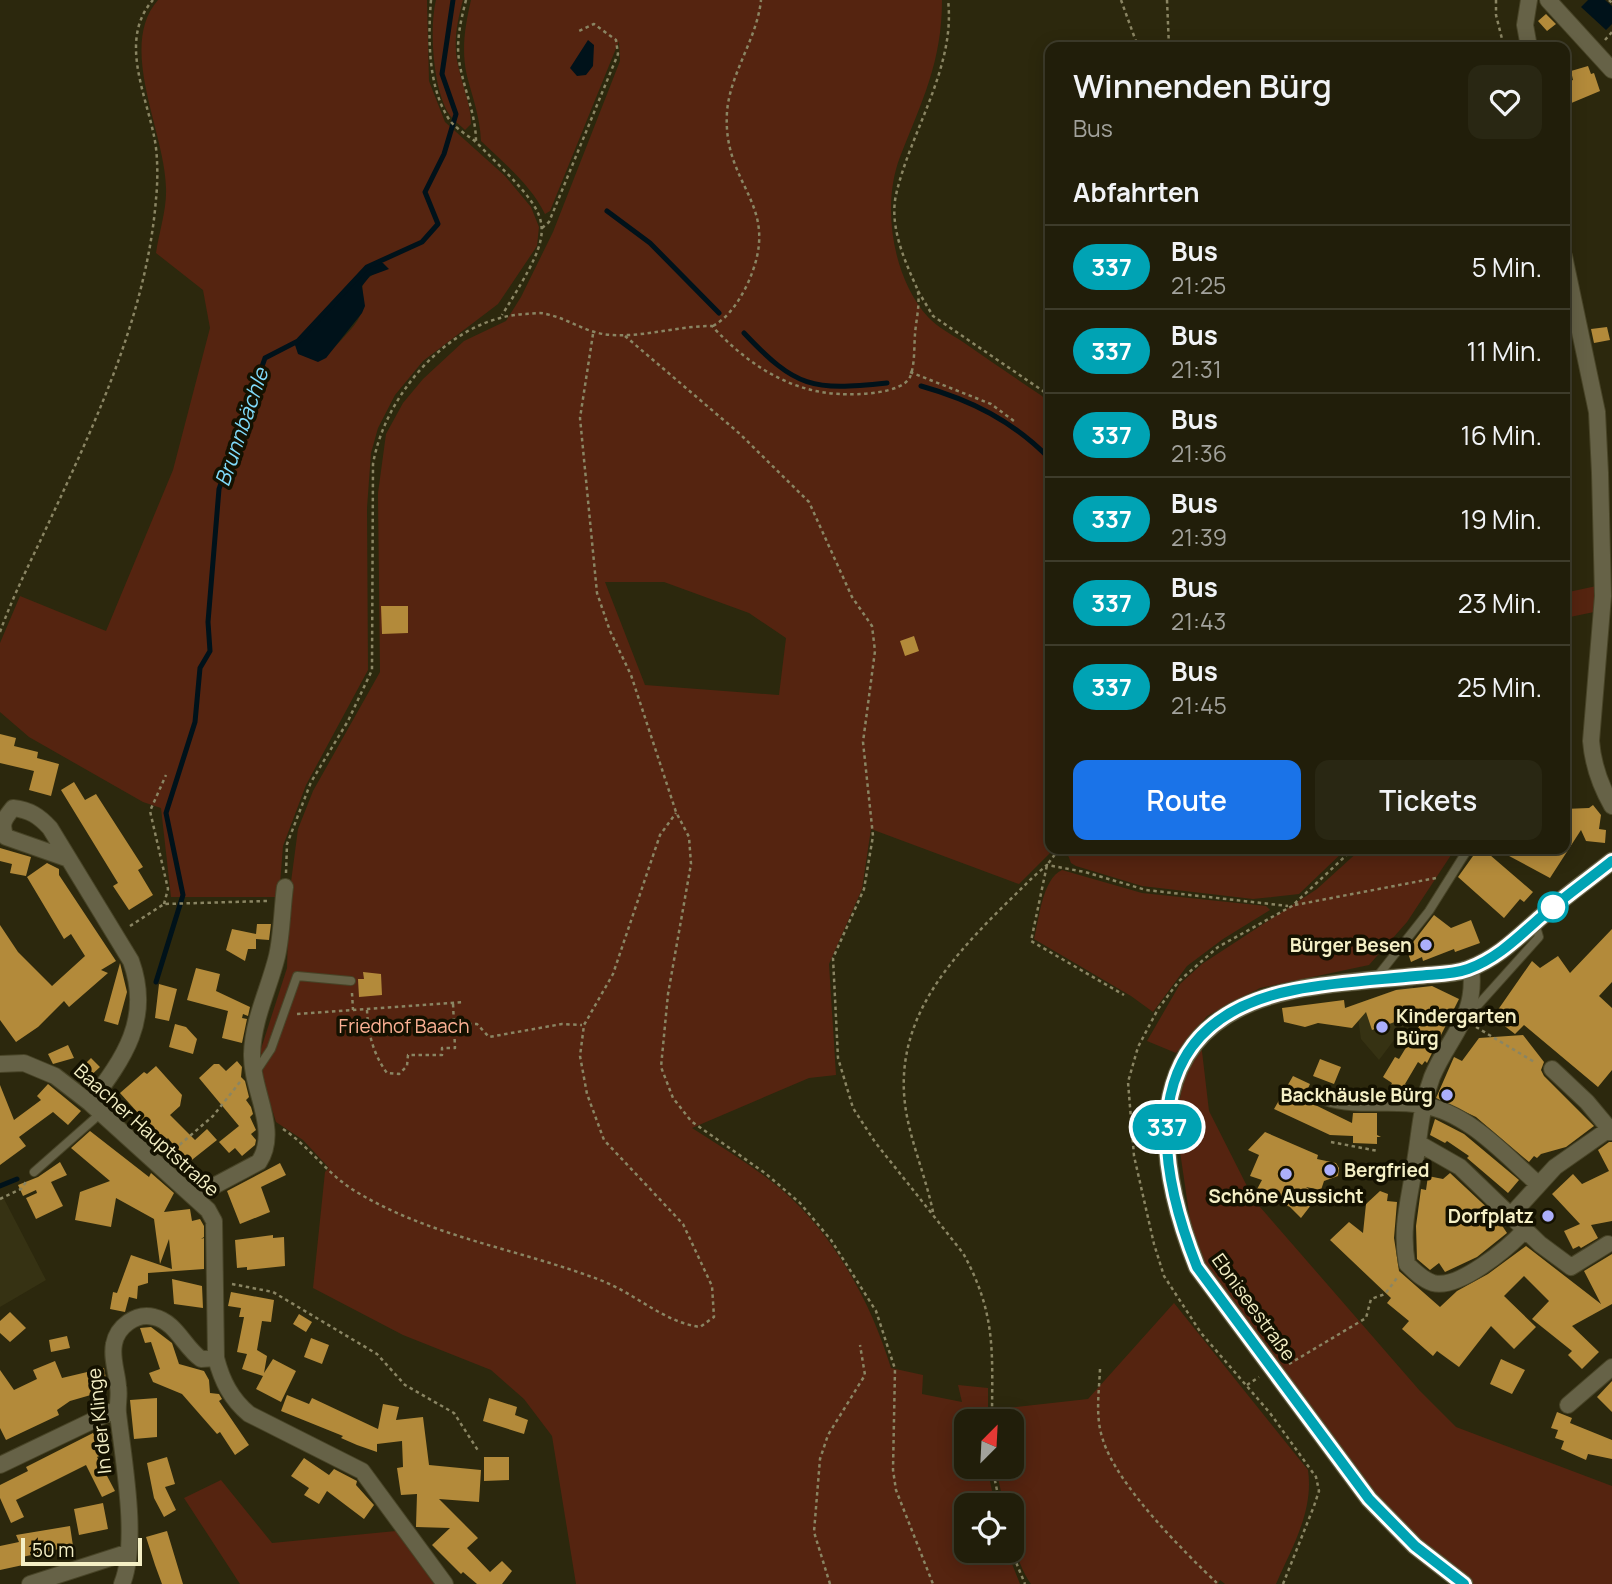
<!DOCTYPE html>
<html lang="de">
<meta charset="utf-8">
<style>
body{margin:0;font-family:Manrope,sans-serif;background:#292713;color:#f1f3f6;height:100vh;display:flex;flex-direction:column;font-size:26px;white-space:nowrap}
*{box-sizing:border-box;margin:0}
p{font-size:23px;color:#a2a29c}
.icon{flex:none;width:38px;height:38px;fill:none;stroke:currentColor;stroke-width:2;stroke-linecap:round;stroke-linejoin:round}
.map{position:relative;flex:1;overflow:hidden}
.details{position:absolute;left:1045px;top:42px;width:525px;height:812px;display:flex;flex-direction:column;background:#211e0a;border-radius:14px;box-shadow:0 4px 18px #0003,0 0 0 2px #3e3c2b}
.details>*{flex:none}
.badge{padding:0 14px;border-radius:23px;font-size:24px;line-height:46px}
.needle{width:46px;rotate:24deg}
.buttons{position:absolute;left:954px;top:1409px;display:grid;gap:14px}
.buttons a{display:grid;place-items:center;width:70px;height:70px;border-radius:14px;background:#211e0a;box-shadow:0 4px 18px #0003,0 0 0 2px #3e3c2b;font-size:35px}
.scale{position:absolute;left:21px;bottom:18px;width:121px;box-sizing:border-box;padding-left:7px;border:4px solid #f4efc5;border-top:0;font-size:19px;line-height:24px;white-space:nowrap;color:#f4efc5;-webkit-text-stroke:5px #141100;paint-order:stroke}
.map>.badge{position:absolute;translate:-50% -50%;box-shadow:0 0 0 4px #fff}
h2{padding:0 28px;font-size:26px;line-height:63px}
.round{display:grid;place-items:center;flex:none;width:74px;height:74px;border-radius:14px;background:#292713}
.head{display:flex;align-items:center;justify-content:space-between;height:119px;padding:0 28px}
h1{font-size:33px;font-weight:600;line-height:52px}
.primary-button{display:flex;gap:14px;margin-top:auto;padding:14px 28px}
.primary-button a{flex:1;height:80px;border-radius:14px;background:#1a73e8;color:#fff;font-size:28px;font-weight:600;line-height:80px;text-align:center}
.primary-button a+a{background:#292713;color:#f1f3f6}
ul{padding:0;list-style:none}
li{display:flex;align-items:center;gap:21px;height:84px;padding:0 28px;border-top:2px solid #3e3c2b}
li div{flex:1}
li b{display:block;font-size:26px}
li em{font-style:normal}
li .badge{min-width:77px;font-weight:700;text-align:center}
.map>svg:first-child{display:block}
</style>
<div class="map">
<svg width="1612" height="1584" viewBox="0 0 1612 1584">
<rect width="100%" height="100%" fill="#2c280d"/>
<path fill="#363213" d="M 1412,984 L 1419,1007 L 1379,1060 L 1361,1039 L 1356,1004 Z
M 3,1197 L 46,1280 L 0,1307 L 0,1199 Z"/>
<path fill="#552410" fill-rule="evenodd" d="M 158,0 L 427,0 L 429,81 L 445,122 L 505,176 L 531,207 L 539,227 L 537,246 L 498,304 L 423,361 L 395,395 L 378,428 L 371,453 L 367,508 L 368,670 L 306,785 L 283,846 L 279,897 L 171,897 L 161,808 L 143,802 L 29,737 L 0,712 L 0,643 L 20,596 L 106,631 L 173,470 L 210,328 L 203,290 L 156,253 C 159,232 167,209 166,188 C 165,131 117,47 158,0 ZM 367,267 L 383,269 C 347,287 371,293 361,314 C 354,330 335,344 326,358 L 295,345 Z
M 436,0 L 463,0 C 457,22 453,43 458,65 C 462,85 471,104 471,124 L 465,130 C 460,125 453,120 449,114 C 433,89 429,29 436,0 Z
M 471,0 L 942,0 C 942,62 922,101 900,157 C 881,206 893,279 928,317 C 937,327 951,334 963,342 C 989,360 1015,378 1042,396 L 1050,406 L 1050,849 L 1054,849 L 1019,884 L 871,829 L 862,889 L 829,964 L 836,1075 L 809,1078 L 692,1128 C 729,1152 769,1175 800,1207 C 843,1252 873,1309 891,1368 L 923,1375 L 922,1394 L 962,1402 L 958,1385 L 988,1388 L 988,1421 L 966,1421 L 966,1466 L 987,1467 L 995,1505 L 966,1505 L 966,1550 L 1007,1551 L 1020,1584 L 576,1584 L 552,1436 L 524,1399 L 491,1370 L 403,1335 L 313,1288 L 325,1172 L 329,1168 L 303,1140 L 276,1122 L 264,1084 L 260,1052 L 287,968 L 289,897 L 298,829 L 313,791 L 380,672 L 378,493 L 386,434 L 403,403 L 423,379 L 464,341 L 506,321 L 521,297 L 553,232 L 620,61 L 619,41 L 550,211 L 545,214 C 531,185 504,163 481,141 C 480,117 473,99 467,76 C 461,50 465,26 471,0 ZM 605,582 L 664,582 L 749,613 L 786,638 L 779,695 L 645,685 Z
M 1601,585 L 1599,611 L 1565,618 L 1564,593 Z
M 1346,849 L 1299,894 L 1253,899 L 1142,886 L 1076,866 L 1071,863 L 1066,850 Z
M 1361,849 L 1455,849 L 1407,922 L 1369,965 L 1260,988 L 1207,1016 L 1176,1053 L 1147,1041 L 1180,984 L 1202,964 L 1317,889 Z
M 1062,870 L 1142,893 L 1266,906 L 1270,910 L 1223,939 L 1187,966 L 1153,1012 L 1131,996 L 1034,939 C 1039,920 1042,879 1062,870 Z
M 1201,1043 L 1209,1111 L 1254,1200 L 1420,1391 L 1456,1427 L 1612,1486 L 1612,1584 L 1473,1584 L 1443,1562 L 1388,1512 L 1206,1269 L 1190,1220 L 1176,1124 L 1183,1080 Z
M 1174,1303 L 1308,1470 C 1314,1511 1292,1547 1276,1584 L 1225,1584 L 1220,1580 L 1218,1584 L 1031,1584 C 1014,1560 1012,1533 1012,1505 L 1004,1505 L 996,1469 L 1012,1466 L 1012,1421 L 999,1421 L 999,1409 L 1088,1399 Z
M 221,1480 L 272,1543 L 396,1531 L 434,1584 L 240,1584 L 184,1498 Z"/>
<path fill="#00121a" d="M 1588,0 L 1605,0 L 1612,6 L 1612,24 L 1606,30 L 1581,7 Z
M 588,40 L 594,45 L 593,66 L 586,75 L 577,76 L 570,68 Z
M 376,263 L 383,263 L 389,269 L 370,276 L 362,286 L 365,306 L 362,313 L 326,358 L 318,362 L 298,354 L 295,345 L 298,341 L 367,267 Z"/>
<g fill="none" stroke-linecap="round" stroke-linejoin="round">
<path stroke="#00121a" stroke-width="5" d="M 607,211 L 650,243 L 719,313
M 744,333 C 796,388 812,391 887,383
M 921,386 C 971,400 1013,421 1050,459
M 156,982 L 183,895 L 166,813 L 195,722 L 200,668 L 210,651 L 208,622 L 219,489 L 265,358 L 298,341 L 367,267 L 422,242 L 438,224 L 425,192 L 444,154 L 456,114 L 442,74 L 453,0
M 0,1186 L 17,1179"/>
</g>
<path fill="#b38a3a" d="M 1546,14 L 1556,24 L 1547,31 L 1538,21 Z
M 1588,66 L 1591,74 L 1594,73 L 1600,91 L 1569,104 L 1564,83 L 1573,80 L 1571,71 Z
M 1607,327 L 1610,340 L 1594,343 L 1591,329 Z
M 381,606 L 408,606 L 408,633 L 382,634 Z
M 914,636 L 919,651 L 905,656 L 900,641 Z
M 0,734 L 16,738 L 14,746 L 38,752 L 37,758 L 59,764 L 51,796 L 29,790 L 34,771 L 0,763 Z
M 74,782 L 85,800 L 96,794 L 143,867 L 138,870 L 153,895 L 129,910 L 113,886 L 118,883 L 61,790 Z
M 1593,805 L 1601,815 L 1599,829 L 1606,830 L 1605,843 L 1586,841 L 1581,830 L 1550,878 L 1496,849 L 1564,849 L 1564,809 L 1589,808 Z
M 0,848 L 31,857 L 26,876 L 10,873 L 12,864 L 0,861 Z
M 1478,849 L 1483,849 L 1533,892 L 1524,902 L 1520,899 L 1504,918 L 1458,877 Z
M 47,863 L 59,869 L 59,875 L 116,961 L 101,970 L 108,973 L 69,1007 L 64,1001 L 38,1027 L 16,1042 L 0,1020 L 0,925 L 18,952 L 52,986 L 85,956 L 71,934 L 64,939 L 27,877 Z
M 1434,915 L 1451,928 L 1471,920 L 1480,943 L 1455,952 L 1454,949 L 1423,961 L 1422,957 L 1411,962 L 1407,950 Z
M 257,924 L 271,924 L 269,940 L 256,939 L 256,949 L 248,949 L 245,961 L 226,950 L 232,929 L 256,934 Z
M 1612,929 L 1612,982 L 1599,996 L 1612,1008 L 1612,1070 L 1598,1087 L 1524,1025 L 1515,1034 L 1493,1017 L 1532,961 L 1540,968 L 1558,956 L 1570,973 Z
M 120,963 L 127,992 L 118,1025 L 104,1021 Z
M 196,968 L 220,974 L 216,991 L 250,1007 L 248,1016 L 243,1014 L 242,1018 L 247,1019 L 242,1043 L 222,1038 L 228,1011 L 187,1000 Z
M 363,972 L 381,974 L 382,995 L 359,997 L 358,979 L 364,979 Z
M 159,984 L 177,989 L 169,1021 L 155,1018 Z
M 1432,986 L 1459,999 L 1427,1063 L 1425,1061 L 1422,1065 L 1418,1062 L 1405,1084 L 1411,1088 L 1408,1093 L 1388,1091 L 1392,1083 L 1383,1077 L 1395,1057 L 1399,1059 L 1429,1010 L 1372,1030 L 1366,1012 L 1352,1028 L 1318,1023 L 1305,1027 L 1284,1022 L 1282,1008 L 1344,1000 L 1345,1008 L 1396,990 Z
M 175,1024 L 186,1027 L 197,1039 L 193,1054 L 169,1047 Z
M 1523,1035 L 1544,1062 L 1541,1070 L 1544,1076 L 1594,1126 L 1566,1147 L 1541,1154 L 1537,1158 L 1534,1156 L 1529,1162 L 1476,1117 L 1436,1098 L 1454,1057 L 1462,1061 L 1479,1038 Z
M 68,1045 L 74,1058 L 53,1064 L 48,1054 Z
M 91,1058 L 100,1067 L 85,1081 L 76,1073 Z
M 1320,1059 L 1341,1067 L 1334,1084 L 1313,1076 Z
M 237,1061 L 242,1067 L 241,1077 L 245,1081 L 249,1097 L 246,1100 L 251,1107 L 253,1114 L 250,1117 L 256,1130 L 251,1134 L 256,1140 L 255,1145 L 242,1156 L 235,1148 L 229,1153 L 219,1142 L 239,1126 L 199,1078 L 214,1064 L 219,1064 L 226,1071 Z
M 156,1066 L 182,1095 L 180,1106 L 170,1115 L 195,1140 L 207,1129 L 217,1140 L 188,1163 L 168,1138 L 165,1141 L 156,1131 L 153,1134 L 144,1126 L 135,1115 L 138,1113 L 120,1093 L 144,1072 L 147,1074 Z
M 1293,1076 L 1310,1084 L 1303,1099 L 1352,1123 L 1353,1113 L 1377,1113 L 1377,1135 L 1381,1137 L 1377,1137 L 1377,1144 L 1353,1143 L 1353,1136 L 1330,1135 L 1274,1109 Z
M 48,1084 L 81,1111 L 68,1125 L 53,1112 L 19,1137 L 26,1146 L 0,1165 L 0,1085 L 14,1120 L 41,1100 L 37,1096 Z
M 1435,1119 L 1464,1134 L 1519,1180 L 1508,1193 L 1467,1158 L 1469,1156 L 1447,1141 L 1445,1143 L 1430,1135 Z
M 90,1131 L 149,1177 L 151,1173 L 174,1193 L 164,1212 L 190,1209 L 192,1221 L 200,1219 L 204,1226 L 204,1237 L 201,1239 L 204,1238 L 204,1269 L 148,1273 L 148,1283 L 138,1286 L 137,1299 L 129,1297 L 125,1312 L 110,1309 L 113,1292 L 117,1293 L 131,1255 L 172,1269 L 169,1239 L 160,1264 L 154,1219 L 116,1198 L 111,1227 L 75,1220 L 80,1192 L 110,1181 L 71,1148 Z
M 1265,1132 L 1318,1155 L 1317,1159 L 1336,1163 L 1339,1168 L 1338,1176 L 1324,1181 L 1321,1190 L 1306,1187 L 1318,1196 L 1301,1218 L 1290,1207 L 1256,1191 L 1262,1180 L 1250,1176 L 1259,1155 L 1248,1150 Z
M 1609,1142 L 1612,1142 L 1612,1221 L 1591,1225 L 1598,1238 L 1581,1248 L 1579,1246 L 1573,1249 L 1564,1231 L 1580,1224 L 1552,1194 L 1573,1174 L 1582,1184 L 1609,1171 L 1598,1150 Z
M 60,1162 L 67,1175 L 51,1182 L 63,1206 L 36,1219 L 26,1198 L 37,1193 L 36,1190 L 23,1196 L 18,1185 L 38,1177 Z
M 280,1163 L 286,1175 L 261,1187 L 270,1212 L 240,1224 L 227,1191 Z
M 1450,1173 L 1495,1215 L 1507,1233 L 1477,1257 L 1445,1272 L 1439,1263 L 1430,1270 L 1417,1259 L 1416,1226 L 1421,1189 L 1426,1190 L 1428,1176 L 1443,1179 Z
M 1380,1191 L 1388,1194 L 1387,1201 L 1397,1202 L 1394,1238 L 1399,1271 L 1440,1307 L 1457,1291 L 1488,1274 L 1526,1246 L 1601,1304 L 1584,1271 L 1612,1254 L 1612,1304 L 1572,1326 L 1599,1352 L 1582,1369 L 1568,1355 L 1572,1351 L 1532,1319 L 1549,1301 L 1524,1276 L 1504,1296 L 1536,1327 L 1514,1349 L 1491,1326 L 1459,1367 L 1437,1351 L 1433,1356 L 1402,1329 L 1409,1321 L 1387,1303 L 1391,1298 L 1330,1240 L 1349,1222 L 1363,1233 L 1366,1204 Z
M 273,1235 L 273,1238 L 284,1237 L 285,1266 L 247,1270 L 247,1267 L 237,1268 L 235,1240 Z
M 172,1279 L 202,1286 L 203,1308 L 174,1304 Z
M 231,1292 L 274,1300 L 271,1322 L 262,1321 L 257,1350 L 267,1356 L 264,1373 L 273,1359 L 296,1371 L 281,1402 L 256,1389 L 263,1376 L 242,1369 L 247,1354 L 237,1352 L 244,1317 L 239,1317 L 241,1308 L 228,1306 Z
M 10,1312 L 26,1328 L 10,1342 L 0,1333 L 0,1321 Z
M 299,1314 L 312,1322 L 306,1332 L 293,1324 Z
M 151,1327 L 172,1343 L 179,1364 L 204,1371 L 209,1380 L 210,1393 L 219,1394 L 222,1399 L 219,1401 L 249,1445 L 235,1455 L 220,1432 L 217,1434 L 182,1394 L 153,1382 L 149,1373 L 160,1369 L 151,1342 L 145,1343 L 140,1328 Z
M 67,1336 L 70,1348 L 51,1352 L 49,1340 Z
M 311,1338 L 329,1345 L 322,1364 L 304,1357 Z
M 1501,1359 L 1525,1370 L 1512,1394 L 1490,1384 Z
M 55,1361 L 62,1378 L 104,1368 L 108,1390 L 70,1401 L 57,1410 L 59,1415 L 6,1440 L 0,1428 L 0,1370 L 14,1390 L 37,1379 L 33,1370 Z
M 1612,1381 L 1612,1412 L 1597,1397 Z
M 287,1395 L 309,1404 L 312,1398 L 378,1429 L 383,1404 L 399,1407 L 396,1420 L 423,1417 L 429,1465 L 481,1470 L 479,1502 L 439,1499 L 478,1538 L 467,1548 L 490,1572 L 502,1561 L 512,1571 L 502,1584 L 477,1584 L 463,1572 L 461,1574 L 432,1545 L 450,1528 L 416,1527 L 417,1494 L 401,1495 L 397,1468 L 403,1467 L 402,1441 L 377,1444 L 377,1452 L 357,1445 L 341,1438 L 343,1436 L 281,1411 Z
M 157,1398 L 157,1437 L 134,1439 L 130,1400 Z
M 489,1398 L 517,1407 L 515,1415 L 528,1420 L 524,1434 L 483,1421 Z
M 1557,1412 L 1572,1418 L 1570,1423 L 1612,1440 L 1612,1459 L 1588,1454 L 1586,1460 L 1561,1449 L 1564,1441 L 1555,1438 L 1558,1430 L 1551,1428 Z
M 93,1433 L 103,1454 L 97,1457 L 115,1491 L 102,1497 L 86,1465 L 16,1500 L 24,1517 L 11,1523 L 0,1498 L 0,1485 L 28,1471 L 26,1467 Z
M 167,1457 L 175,1484 L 165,1487 L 176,1510 L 164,1517 L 154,1498 L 147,1463 Z
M 484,1457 L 509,1457 L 509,1480 L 484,1481 Z
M 304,1458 L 329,1475 L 334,1469 L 357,1481 L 356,1485 L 374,1505 L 364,1519 L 327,1491 L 319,1504 L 304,1495 L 309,1488 L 291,1476 Z
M 103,1503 L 108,1529 L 79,1535 L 74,1509 Z
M 70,1526 L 73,1546 L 22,1557 L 23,1565 L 0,1570 L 0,1546 L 19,1542 L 16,1535 Z
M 167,1531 L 183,1584 L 162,1584 L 155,1565 L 146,1537 Z"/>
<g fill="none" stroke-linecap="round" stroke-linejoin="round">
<defs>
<path id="service" d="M 1376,978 L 1429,911 L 1468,849
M 1469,1015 L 1539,937 L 1535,923
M 255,1073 L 271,1049 L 297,976 L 351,981
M 34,1172 L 101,1113"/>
<path id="minor" d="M 1548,0 L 1612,70
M 1529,47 L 1525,25 L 1529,0
M 1564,256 L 1597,412 L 1600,473 L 1603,596 L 1591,741 C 1593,766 1600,785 1612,806
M 66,858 L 6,837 C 0,824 4,819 13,808 C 30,810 39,816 50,828 L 131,961 C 152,1019 124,1058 90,1103
M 1471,968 C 1477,1018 1449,1036 1432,1077 C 1421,1106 1420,1132 1415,1162 C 1410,1198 1400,1227 1407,1264 C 1414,1271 1423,1280 1433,1283 C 1459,1290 1509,1247 1525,1230
M 0,1064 L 24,1063 L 55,1076 L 90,1103 L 208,1210 L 214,1221 L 216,1358 C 222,1381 231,1399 249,1414 L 362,1471 L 445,1584
M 1552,1069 L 1587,1102 L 1612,1132
M 1325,1097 C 1358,1108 1389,1099 1422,1105 C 1468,1112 1505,1155 1538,1184
M 1418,1143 L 1460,1167 L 1540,1244 L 1571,1267 L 1608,1244
M 195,1196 L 259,1162 C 280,1130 251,1090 252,1054 C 253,1019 269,989 277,956 C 282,934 282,909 285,887
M 1512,1214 L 1555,1167 L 1612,1127
M 1568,1405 L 1612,1367
M 0,1465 L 117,1409
M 30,1584 L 126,1553
M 122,1584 C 139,1542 123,1458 118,1413 C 117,1404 120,1395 118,1386 C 117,1372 111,1358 114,1344 C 117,1327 136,1312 154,1317 C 176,1322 184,1347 201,1359 L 216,1358"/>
<path id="tertiary" d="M 1464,1584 L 1415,1546 L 1369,1499 L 1197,1267 C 1150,1149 1141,1020 1295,990 C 1334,982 1376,980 1416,976 C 1433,974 1452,975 1468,969 C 1498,958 1518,937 1541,917 C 1564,897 1588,880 1612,861"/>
</defs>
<use href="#service" stroke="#484427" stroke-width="10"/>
<use href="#minor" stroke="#484427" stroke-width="18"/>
<use href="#tertiary" stroke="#484427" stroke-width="19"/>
<path stroke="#8a8563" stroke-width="2.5" stroke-dasharray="3.5 3.5" stroke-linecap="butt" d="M 431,0 C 428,37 428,84 447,116 C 454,129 469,135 479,145 C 555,222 561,220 502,315
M 466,0 C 461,20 456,40 459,60 C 463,88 476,113 476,142
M 1121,0 L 1138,47
M 1167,0 L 1169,47
M 1496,0 L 1496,15 L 1504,47
M 1609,0 L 1612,3
M 1605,40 L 1612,32
M 542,228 L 549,222 L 618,54 L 616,40 L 594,24 L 579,31
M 918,291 L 933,316 L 1043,391 L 1050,399
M 713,326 C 729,317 739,301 747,285 C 785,203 722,189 727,112 C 730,73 757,39 761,0
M 593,334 L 580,418 L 597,593 L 610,631 L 631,675 L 676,812 L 689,837 L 691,864 L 668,994 L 661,1067 L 673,1098 L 691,1121 L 765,1173 L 800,1203 L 831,1240 L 876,1311 L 895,1369 L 893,1470 L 896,1490 L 933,1584
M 625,336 L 740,434 L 809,502 L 852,597 L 872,626 L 875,651 L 863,742 L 873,836 L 864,889 L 833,958 L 838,1058 L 853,1108 L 875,1142 L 963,1253 C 997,1315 992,1353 992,1421
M 910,372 L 991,404 L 1014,421
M 0,632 C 14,593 33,557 50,520 C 97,419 147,312 156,199 C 158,181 158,154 154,136 C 145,92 119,38 153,0
M 1059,849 L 1047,865 L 1031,941 L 1124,995
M 286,873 L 287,844 L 311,782 L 348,721 L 372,670 L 373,464 C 385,394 450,318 525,314 C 532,314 540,312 546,314 C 570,319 587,334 612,335 C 646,337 677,326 712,326 C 746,363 789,392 840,394 C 856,395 902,394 910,377 C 915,365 914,347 915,334 C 916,321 920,305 918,292 C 917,287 914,282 912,277 C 901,252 890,222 896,195 C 910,132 956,67 948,0
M 164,904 L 168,889 L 150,811 L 166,775
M 1295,905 L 1436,878
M 130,926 L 164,904 L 267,901
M 352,993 L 353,1010
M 367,1010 C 368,1033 373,1054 387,1073 L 399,1074 L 407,1066 L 408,1055 L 442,1055 L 442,1048 L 455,1048 L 453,1003
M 297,1014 L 464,1002
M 454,1024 L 477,1024 L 489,1037 L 562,1024 L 582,1025
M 1476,1027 L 1536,1063
M 283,1129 C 310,1147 327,1174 355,1191 C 430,1237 519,1249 600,1280 C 635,1293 663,1322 700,1327 L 714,1317 L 712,1286 L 683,1224 L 604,1140 L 587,1094 L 580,1056 L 584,1025 L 613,974 L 660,835 L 676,813
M 1331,1142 L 1378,1151
M 169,1154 L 213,1116 L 240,1082
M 0,1199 L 21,1189 L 26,1182
M 933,1212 C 926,1177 909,1138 905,1104 C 893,1005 970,940 1033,877 L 1047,865 L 1085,872 L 1146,890 L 1288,906
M 232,1284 L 273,1292 L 377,1354 L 405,1385 L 454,1413 L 479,1452
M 1289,1364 L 1366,1318 L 1371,1299 L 1385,1294 L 1397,1278
M 1100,1369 C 1099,1393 1095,1417 1103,1440 C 1117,1485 1183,1551 1218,1584
M 1247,1385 L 1259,1377
M 992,1466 L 1000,1505
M 1011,1550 L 1025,1584
M 830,1584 L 814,1532 L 820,1459 L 828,1435 L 865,1375 L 860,1345
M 1283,1584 L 1314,1506 L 1319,1491 L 1316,1477 L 1270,1413 L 1201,1333 L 1164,1276 L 1154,1244 L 1134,1156 L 1128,1082 L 1138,1047 L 1158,1009 L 1179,981 L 1218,947 L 1292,906 L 1353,849"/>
<use href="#service" stroke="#666247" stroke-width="8"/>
<use href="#minor" stroke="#666247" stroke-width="16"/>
<use href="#tertiary" stroke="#666247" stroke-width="18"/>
</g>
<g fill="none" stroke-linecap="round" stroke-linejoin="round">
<defs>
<path id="line" d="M 1464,1584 L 1415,1546 L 1369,1499 L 1197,1267 C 1150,1149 1141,1020 1294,990 C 1334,982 1376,980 1416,976 C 1433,974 1452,975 1468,969 C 1498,958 1518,937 1541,917 C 1564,897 1588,880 1612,861"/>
</defs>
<use href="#line" stroke="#fff" stroke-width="16"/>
<use href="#line" stroke="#00a3b4" stroke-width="10"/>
</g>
<circle fill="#fff" stroke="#00a3b4" stroke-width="3.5" cx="1553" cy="907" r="14"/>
<g fill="#acaffb" stroke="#141100" stroke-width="2.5">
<circle cx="1426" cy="945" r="7"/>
<circle cx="1382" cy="1027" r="7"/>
<circle cx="1447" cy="1095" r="7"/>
<circle cx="1330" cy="1170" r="7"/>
<circle cx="1286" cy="1174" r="7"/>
<circle cx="1548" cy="1216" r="7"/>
</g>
<g text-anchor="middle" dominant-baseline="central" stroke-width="7" stroke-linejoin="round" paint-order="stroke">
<g font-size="19" font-weight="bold" fill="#f4efc5" stroke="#141100" text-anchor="end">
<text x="1412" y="945">Bürger Besen</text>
<text x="1396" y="1016" text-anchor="start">Kindergarten<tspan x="1396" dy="22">Bürg</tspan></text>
<text x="1433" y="1095">Backhäusle Bürg</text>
<text x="1344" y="1170" text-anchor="start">Bergfried</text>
<text x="1286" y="1196" text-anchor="middle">Schöne Aussicht</text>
<text x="1534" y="1216">Dorfplatz</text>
</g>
<g font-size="19" fill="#feb295" stroke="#141100">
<text x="404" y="1026">Friedhof Baach</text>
</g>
<g font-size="19" fill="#f4efc5" stroke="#141100">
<text transform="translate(147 1130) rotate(42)">Baacher Hauptstraße</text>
<text transform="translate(1254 1307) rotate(54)">Ebniseestraße</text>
<text transform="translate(99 1421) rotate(-96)">In der Klinge</text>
</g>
<g font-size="21" font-style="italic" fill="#80dcfb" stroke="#141100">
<text transform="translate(241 427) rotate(-71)">Brunnbächle</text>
</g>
</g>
</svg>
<div class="buttons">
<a><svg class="needle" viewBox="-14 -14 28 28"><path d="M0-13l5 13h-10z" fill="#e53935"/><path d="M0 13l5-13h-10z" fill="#a2a29c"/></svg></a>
<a><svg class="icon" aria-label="locate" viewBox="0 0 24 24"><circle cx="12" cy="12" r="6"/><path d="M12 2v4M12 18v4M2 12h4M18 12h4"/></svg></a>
</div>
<div class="scale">50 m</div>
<b class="badge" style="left:1167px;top:1127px;background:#00a3b4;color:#fff">337</b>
<section class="details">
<div class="head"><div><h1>Winnenden Bürg</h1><p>Bus</p></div><a class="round"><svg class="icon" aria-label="heart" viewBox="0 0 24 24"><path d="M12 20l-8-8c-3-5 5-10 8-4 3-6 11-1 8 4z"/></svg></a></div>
<h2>Abfahrten</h2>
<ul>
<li><span class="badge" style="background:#00a3b4;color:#fff">337</span><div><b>Bus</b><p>21:25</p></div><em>5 Min.</em></li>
<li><span class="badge" style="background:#00a3b4;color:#fff">337</span><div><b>Bus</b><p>21:31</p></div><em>11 Min.</em></li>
<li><span class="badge" style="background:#00a3b4;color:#fff">337</span><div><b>Bus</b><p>21:36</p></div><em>16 Min.</em></li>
<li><span class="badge" style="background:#00a3b4;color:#fff">337</span><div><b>Bus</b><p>21:39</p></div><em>19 Min.</em></li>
<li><span class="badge" style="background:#00a3b4;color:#fff">337</span><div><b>Bus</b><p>21:43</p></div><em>23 Min.</em></li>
<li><span class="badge" style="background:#00a3b4;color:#fff">337</span><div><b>Bus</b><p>21:45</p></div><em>25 Min.</em></li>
</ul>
<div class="primary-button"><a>Route</a><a>Tickets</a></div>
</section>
</div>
